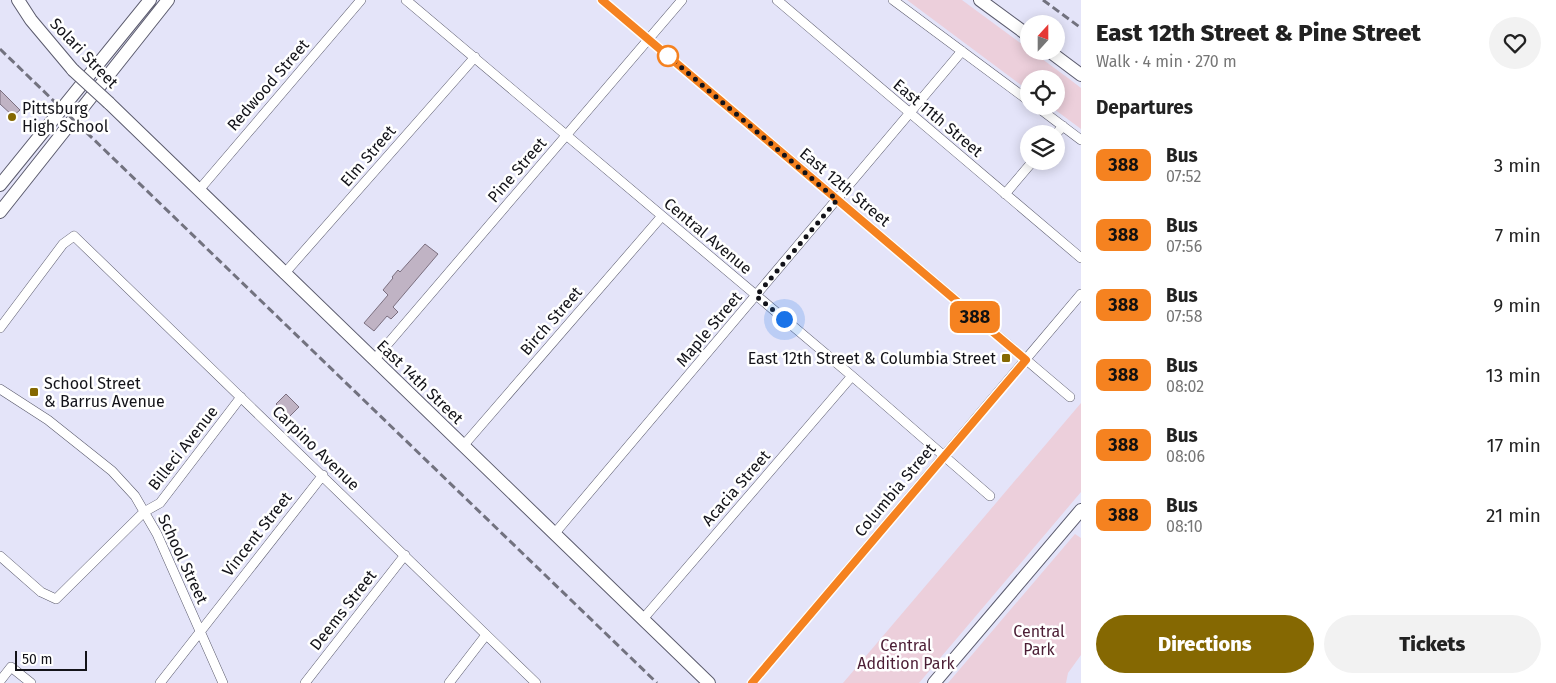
<!DOCTYPE html>
<meta charset="utf-8">
<style>
body{margin:0;font-family:"Fira Sans",sans-serif;background:#f2f2f2;color:#222;height:100vh;display:flex;flex-direction:column;font-size:19px;white-space:nowrap}
*{box-sizing:border-box;margin:0}
p{font-size:16px;color:#767676}
.icon{flex:none;width:28px;height:28px;fill:none;stroke:currentColor;stroke-width:2;stroke-linecap:round;stroke-linejoin:round}
.map{position:relative;flex:1;overflow:hidden}
.drawer{display:flex;flex-direction:column;background:#fff;width:475px}
.drawer>*{flex:none}
.badge{padding:0 10px;border-radius:8px;font-size:18px;line-height:32px}
.needle{width:32px;rotate:21deg}
.controls{position:absolute;left:1020px;top:15px;display:grid;gap:10px}
.controls a{display:grid;place-items:center;width:45px;height:45px;border-radius:50%;background:#fff;box-shadow:0 2px 12px #0003;font-size:25px}
.scale{position:absolute;left:15px;bottom:12px;width:72px;box-sizing:border-box;padding-left:5px;border:2px solid #131319;border-top:0;font-size:14px;line-height:18px;white-space:nowrap;color:#131319;-webkit-text-stroke:4px #fff;paint-order:stroke}
.you{position:absolute;width:25px;height:25px;margin:-12px;border:4px solid #fff;border-radius:50%;background:#1a73e8;box-shadow:0 0 0 8px #1a73e833}
.map>.badge{position:absolute;translate:-50% -50%;box-shadow:0 0 0 2px #fff}
h2{padding:0 15px;font-size:19px;line-height:45px}
.round{display:grid;place-items:center;flex:none;width:52px;height:52px;border-radius:26px;background:#f2f2f2}
.headline{display:flex;align-items:center;justify-content:space-between;height:85px;padding:0 15px}
h1{font-size:24px;font-weight:800;line-height:38px}
.cta{display:flex;gap:10px;margin-top:auto;padding:10px 15px}
.cta a{flex:1;height:58px;border-radius:30px;background:#856802;color:#fff;font-size:20px;font-weight:800;line-height:58px;text-align:center}
.cta a+a{background:#f2f2f2;color:#222}
ul{padding:0;list-style:none}
li{display:flex;align-items:center;gap:15px;height:70px;padding:0 15px}
li div{flex:1}
li b{display:block;font-size:19px}
li em{font-style:normal}
li .badge{min-width:55px;font-weight:700;text-align:center}
main{display:flex;flex:1;min-height:0}
.map>svg:first-child{display:block}
</style>
<main>
<div class="map">
<svg width="1081" height="683" viewBox="0 0 1081 683">
<rect width="100%" height="100%" fill="#e4e4f9"/>
<path fill="#eccfdb" d="M 907,0 L 962,0 L 1068,78 L 1081,88 L 1081,129 L 1050,106 L 1056,106 L 1056,79 L 1029,79 L 1029,91 Z
M 1081,403 L 1081,492 L 919,683 L 843,683 Z
M 1075,534 L 1081,538 L 1081,655 L 1068,673 L 1066,683 L 948,683 Z"/>
<path fill="#c0b3c4" stroke="#7b6f7f" d="M 0,90 L 20,110 L 13,116 L 0,104 Z
M 425,244 L 438,254 L 393,307 L 398,312 L 391,319 L 387,316 L 374,331 L 364,323 L 388,295 L 383,290 L 393,278 L 392,277 L 398,270 L 400,272 Z
M 286,394 L 299,407 L 289,417 L 276,404 Z"/>
<g fill="none" stroke-linecap="round" stroke-linejoin="round">
<defs>
<path id="street" d="M 406,0 L 852,376 L 990,496
M 602,0 L 1070,397
M 777,0 L 1081,258
M 893,0 L 1029,101
M 1036,106 L 1081,140
M 1056,134 L 1063,126
M 199,190 L 361,0
M 1005,194 L 1033,161
M 284,274 L 475,57
M 0,328 L 63,244 L 74,236 L 536,683
M 374,360 L 682,0
M 0,389 L 48,420 L 112,471 L 135,496 L 157,534 L 223,683
M 463,446 L 662,216
M 555,533 L 962,51
M 0,556 L 41,592 L 56,599 L 144,512 L 160,503 L 241,397
M 643,619 L 852,376
M 0,681 L 11,667 L 31,683
M 160,683 L 323,475
M 305,683 L 405,555
M 449,683 L 486,635
M 752,683 L 1081,294"/>
<path id="secondary" d="M 18,0 L 31,20 L 73,70
M 980,0 L 1029,36
M 1049,51 L 1081,75
M 109,103 L 709,683
M 0,185 L 150,0
M 0,212 L 168,0
M 934,683 L 1081,510"/>
</defs>
<use href="#street" stroke="#5b5b6d" stroke-width="10"/>
<use href="#secondary" stroke="#5b5b6d" stroke-width="14"/>
<use href="#street" stroke="#fff" stroke-width="9"/>
<use href="#secondary" stroke="#fff" stroke-width="12"/>
<path stroke="#72727f" stroke-width="3" stroke-dasharray="8 4" stroke-linecap="butt" d="M 1043,0 L 1081,28
M 0,49 L 657,683"/>
<defs>
<path id="secondary-bridge" d="M 73,70 L 109,103"/>
</defs>
<use href="#secondary-bridge" stroke="#5b5b6d" stroke-width="14" stroke-linecap="butt"/>
<use href="#secondary-bridge" stroke="#fff" stroke-width="12"/>
</g>
<g fill="none" stroke-linecap="round" stroke-linejoin="round">
<defs>
<path id="line" d="M 602,0 L 1026,360 L 752,683"/>
</defs>
<use href="#line" stroke="#fff" stroke-width="11"/>
<use href="#line" stroke="#f58220" stroke-width="8"/>
<path stroke="#131319" stroke-width="5" stroke-dasharray="0 9" d="M 668,56 L 837,200 L 756,296 L 784,319"/>
</g>
<circle fill="#fff" stroke="#f58220" stroke-width="2.5" cx="668" cy="56" r="10"/>
<g fill="#856802" stroke="#fff" stroke-width="2">
<circle cx="12" cy="117" r="5"/>
<rect x="1001" y="353" width="10" height="10" rx="2.5"/>
<rect x="29" y="387" width="10" height="10" rx="2.5"/>
</g>
<g text-anchor="middle" dominant-baseline="central" stroke-width="5" stroke-linejoin="round" paint-order="stroke">
<g font-size="16" fill="#131319" stroke="#fff">
<text transform="translate(84 53) rotate(46)">Solari Street</text>
<text transform="translate(268 85) rotate(-49)">Redwood Street</text>
<text transform="translate(938 118) rotate(40)">East 11th Street</text>
<text transform="translate(368 156) rotate(-49)">Elm Street</text>
<text transform="translate(517 170) rotate(-49)">Pine Street</text>
<text transform="translate(845 187) rotate(40)">East 12th Street</text>
<text transform="translate(708 236) rotate(40)">Central Avenue</text>
<text transform="translate(551 321) rotate(-49)">Birch Street</text>
<text transform="translate(709 329) rotate(-50)">Maple Street</text>
<text transform="translate(420 382) rotate(44)">East 14th Street</text>
<text transform="translate(183 448) rotate(-52)">Billeci Avenue</text>
<text transform="translate(316 448) rotate(44)">Carpino Avenue</text>
<text transform="translate(736 488) rotate(-49)">Acacia Street</text>
<text transform="translate(895 490) rotate(-50)">Columbia Street</text>
<text transform="translate(257 534) rotate(-52)">Vincent Street</text>
<text transform="translate(183 559) rotate(65)">School Street</text>
<text transform="translate(343 610) rotate(-52)">Deems Street</text>
</g>
<g font-size="16" fill="#131319" stroke="#fff" text-anchor="start">
<text x="22" y="108">Pittsburg<tspan x="22" dy="18">High School</tspan></text>
<text x="996" y="358" text-anchor="end">East 12th Street &amp; Columbia Street</text>
<text x="44" y="383">School Street<tspan x="44" dy="18">&amp; Barrus Avenue</tspan></text>
</g>
<g font-size="16" fill="#4b1d34" stroke="#fff">
<text x="1039" y="631">Central<tspan x="1039" dy="18">Park</tspan></text>
<text x="906" y="645">Central<tspan x="906" dy="18">Addition Park</tspan></text>
</g>
</g>
</svg>
<div class="controls">
<a><svg class="needle" viewBox="-14 -14 28 28"><path d="M0-13l5 13h-10z" fill="#e53935"/><path d="M0 13l5-13h-10z" fill="#767676"/></svg></a>
<a><svg class="icon" aria-label="locate" viewBox="0 0 24 24"><circle cx="12" cy="12" r="6"/><path d="M12 2v4M12 18v4M2 12h4M18 12h4"/></svg></a>
<a><svg class="icon" aria-label="layers" viewBox="0 0 24 24"><path d="M12 4l9 5-9 5-9-5zM3 14l9 5 9-5"/></svg></a>
</div>
<div class="scale">50 m</div>
<div class="you" style="left:784px;top:319px"></div>
<b class="badge" style="left:975px;top:317px;background:#f58220;color:#111">388</b>
</div>
<section class="drawer">
<div class="headline"><div><h1>East 12th Street &amp; Pine Street</h1><p>Walk · 4 min · 270 m</p></div><a class="round"><svg class="icon" aria-label="heart" viewBox="0 0 24 24"><path d="M12 20l-8-8c-3-5 5-10 8-4 3-6 11-1 8 4z"/></svg></a></div>
<h2>Departures</h2>
<ul>
<li><span class="badge" style="background:#f58220;color:#111">388</span><div><b>Bus</b><p>07:52</p></div><em>3 min</em></li>
<li><span class="badge" style="background:#f58220;color:#111">388</span><div><b>Bus</b><p>07:56</p></div><em>7 min</em></li>
<li><span class="badge" style="background:#f58220;color:#111">388</span><div><b>Bus</b><p>07:58</p></div><em>9 min</em></li>
<li><span class="badge" style="background:#f58220;color:#111">388</span><div><b>Bus</b><p>08:02</p></div><em>13 min</em></li>
<li><span class="badge" style="background:#f58220;color:#111">388</span><div><b>Bus</b><p>08:06</p></div><em>17 min</em></li>
<li><span class="badge" style="background:#f58220;color:#111">388</span><div><b>Bus</b><p>08:10</p></div><em>21 min</em></li>
</ul>
<div class="cta"><a>Directions</a><a>Tickets</a></div>
</section>
</main>
